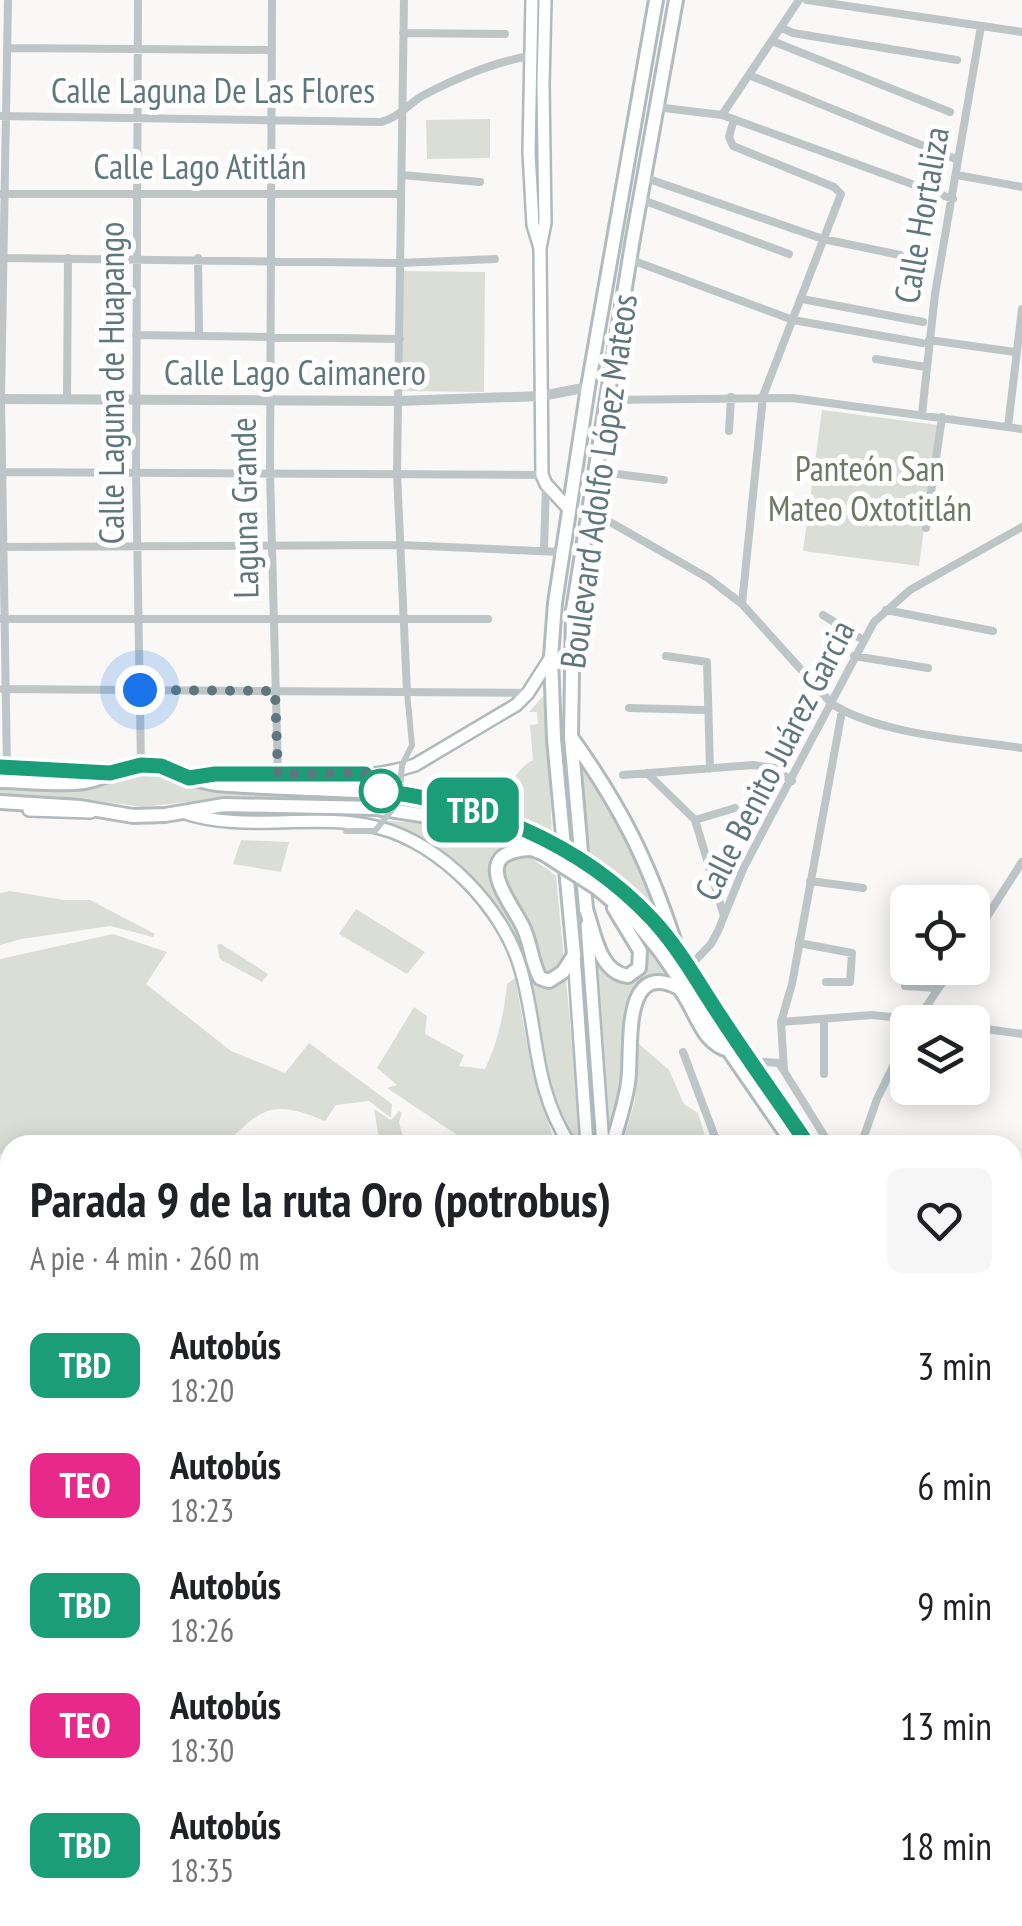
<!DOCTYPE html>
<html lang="es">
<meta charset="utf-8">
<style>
body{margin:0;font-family:"PT Sans Narrow",sans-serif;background:#f6f6f6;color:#202124;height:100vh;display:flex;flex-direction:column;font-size:38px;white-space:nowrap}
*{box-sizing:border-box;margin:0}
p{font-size:32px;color:#757577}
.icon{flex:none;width:55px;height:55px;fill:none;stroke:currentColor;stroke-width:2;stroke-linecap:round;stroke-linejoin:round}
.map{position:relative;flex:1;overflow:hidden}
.side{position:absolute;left:0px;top:1135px;width:1022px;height:792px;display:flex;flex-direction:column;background:#fff;border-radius:30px 30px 0 0;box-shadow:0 5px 25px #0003}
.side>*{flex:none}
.badge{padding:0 20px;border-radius:15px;font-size:35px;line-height:65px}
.tools{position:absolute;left:890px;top:885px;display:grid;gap:20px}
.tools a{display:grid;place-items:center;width:100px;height:100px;border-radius:15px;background:#fff;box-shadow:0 5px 25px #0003;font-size:50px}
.you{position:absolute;width:50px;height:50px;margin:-25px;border:8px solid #fff;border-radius:50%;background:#1a73e8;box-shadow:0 0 0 15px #1a73e833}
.map>.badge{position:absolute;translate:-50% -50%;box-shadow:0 0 0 5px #fff}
.round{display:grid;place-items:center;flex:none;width:105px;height:105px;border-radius:15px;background:#f6f6f6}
.summary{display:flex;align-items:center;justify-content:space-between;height:170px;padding:0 30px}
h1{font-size:48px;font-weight:700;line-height:75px}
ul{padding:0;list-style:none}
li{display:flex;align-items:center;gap:30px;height:120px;padding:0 30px}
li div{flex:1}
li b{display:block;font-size:38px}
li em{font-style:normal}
li .badge{min-width:110px;font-weight:700;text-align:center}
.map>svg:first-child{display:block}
</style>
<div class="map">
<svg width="1022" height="1926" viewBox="0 0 1022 1926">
<rect width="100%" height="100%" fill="#f9f8f7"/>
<path fill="#dbded6" d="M 490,119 L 490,158 L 427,159 L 426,120 Z
M 403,271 L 485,272 L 484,392 L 402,391 Z
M 822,410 L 938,425 L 919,566 L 803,551 Z
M 546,693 L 552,836 C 527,829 505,806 477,798 L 474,801 L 472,793 L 478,785 L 502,791 C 514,781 519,767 533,760 L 530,725 L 538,724 L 537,712 L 529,712 Z
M 580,765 C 615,811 638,857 659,911 L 591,856 Z
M 147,774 L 210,788 L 374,794 L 482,817 L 542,841 L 587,870 L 643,916 L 805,1145 L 799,1145 L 672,959 L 560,858 L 502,830 L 449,812 L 390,805 L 213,799 L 144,807 L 81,799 L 0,795 L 0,785 L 86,785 Z
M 382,820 C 444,825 507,835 556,876 L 582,1145 L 575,1145 C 569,1134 560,1123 556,1112 C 545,1084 543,1050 538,1021 C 520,914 482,863 382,820 Z
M 241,840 L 289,842 L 281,872 L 233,864 Z
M 10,891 L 64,900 L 90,900 L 155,934 L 153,937 L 110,926 L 22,939 L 0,945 L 0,893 Z
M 356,909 L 425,952 L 407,974 L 339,934 Z
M 626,921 L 673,980 L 636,989 L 630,998 L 623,1085 L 608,1141 L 595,948 L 602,966 L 615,978 L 642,973 Z
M 113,934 L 167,952 L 146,984 L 231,1051 L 285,1073 L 309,1043 L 392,1104 L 391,1118 L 369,1101 L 336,1105 L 325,1121 C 274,1100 263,1106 225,1145 L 10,1145 L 10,1160 L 0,1154 L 0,959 Z
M 221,944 L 268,974 L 262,982 L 220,959 L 217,945 Z
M 515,978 L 530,1059 L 555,1145 L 472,1145 L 387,1088 L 397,1085 L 377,1068 L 414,1007 L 427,1016 L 425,1034 L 464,1055 L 459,1066 L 485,1069 C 498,1042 504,1013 507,984 Z
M 637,1042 L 669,1070 L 684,1104 L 698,1113 L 708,1145 L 622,1145 L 635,1100 Z
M 374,1109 L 391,1120 L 399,1111 L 402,1113 L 399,1122 L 405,1145 L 380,1145 Z"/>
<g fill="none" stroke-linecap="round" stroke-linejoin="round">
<defs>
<path id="secondary" d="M 532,0 L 529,152 L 533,225 L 540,248
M 545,0 L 543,85 L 545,223 L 540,248 L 542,475 L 546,484 L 568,508
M 0,767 L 110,773
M 193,777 C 266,764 344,789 415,765 L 516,705 L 528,693 L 551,657
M 29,810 L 91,812
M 182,812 C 245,834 315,811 380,828 C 441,844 504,908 521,970 C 539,1033 532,1086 570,1145
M 587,925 L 603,1145
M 574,955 L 587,1145
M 0,1610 L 10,1605
M 0,1634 L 10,1630
M 0,1664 L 10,1659
M 659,1918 L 659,1926
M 670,1918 L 671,1926
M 772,1918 L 774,1926
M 88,1926 L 88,1918
M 457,1926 L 458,1918"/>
<path id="primary" d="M 586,909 L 571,737 L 573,610 L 632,244 L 676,0
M 574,955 L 554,739 L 551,657 L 555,603 L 588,387 L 656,0"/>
<path id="trunk" d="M 571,737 C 621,807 647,859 674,940
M 0,781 C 27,781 57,786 84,782 C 105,779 122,766 143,765 C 169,764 191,782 217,784 C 337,794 434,780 547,840
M 0,802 L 80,807 L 133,816 L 165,815 L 224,805 L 377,808 L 465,822 L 544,854
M 530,849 C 469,852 508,898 522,925 C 531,942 531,962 540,978 L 549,981 L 563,972 L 574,955
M 599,872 L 655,922 L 678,952 L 808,1145
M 597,888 L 634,919 L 660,951 L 794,1145
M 586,909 C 594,932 599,973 628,976 L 639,968 L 640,951 L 614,908
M 612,1145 C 618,1125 625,1104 628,1083 C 633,1054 619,957 679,988 C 697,1010 700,1044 731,1051
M 1012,1412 L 1022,1420
M 1012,1432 L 1022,1439"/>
</defs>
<use href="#secondary" stroke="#b0babc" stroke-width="16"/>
<use href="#primary" stroke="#b1babc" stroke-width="18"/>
<use href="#trunk" stroke="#b3babc" stroke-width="18"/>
<path stroke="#bdc5c7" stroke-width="6" d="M 407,692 L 412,745"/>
<path stroke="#bdc5c7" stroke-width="8" d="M 138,0 L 136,472 L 141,765
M 272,0 L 270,473 L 278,774
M 404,0 L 397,473 L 407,692
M 807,0 L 1022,32
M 782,28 L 793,33 L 957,60
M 403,33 L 505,34
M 772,41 L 950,112
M 7,48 L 272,50
M 749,75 L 958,160
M 656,107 L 722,115 L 953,199
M 722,115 L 799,0
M 0,116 L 381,122 C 398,118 407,105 422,96 C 456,78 491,63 529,56
M 734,119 L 729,137 L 733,146 L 834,187 L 841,194 L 763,396 L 742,604
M 402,175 L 480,182
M 957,175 L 1022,187
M 643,177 L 823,239 L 900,255
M 0,194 L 401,194
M 640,199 L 789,254
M 0,258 L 400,263 L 495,259
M 198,258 L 199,335
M 629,259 L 793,320 L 922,343
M 802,299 L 923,322
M 136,335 L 400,339
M 929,340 L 1015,352
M 876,359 L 926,367
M 67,399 L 68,258
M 606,400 L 792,398 L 1022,429
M 922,414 L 935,294 L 981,26
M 1008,427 L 1022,309
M 729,431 L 731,397
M 594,471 L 664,480
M 0,472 L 542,475
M 610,522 L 708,578 L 742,604 L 832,704 C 881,735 965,739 1022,748
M 926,528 L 942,417
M 1,547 L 401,545 L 561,552
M 544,550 L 546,484
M 886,610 L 993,631
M 823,615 L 863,640
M 0,619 L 488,619
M 666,656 L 707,662 L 710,769
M 854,656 L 928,668
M 3,689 L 528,693
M 629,708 L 706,710
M 7,768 L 1,399 L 8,0
M 647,773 L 695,820 L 724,916
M 623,775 L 753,765 L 774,768 L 792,781
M 695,820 L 735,808
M 810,881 L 863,888
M 972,940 L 1022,862
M 799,943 L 852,953 L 850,982 L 826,982
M 908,945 L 905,986 L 936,988
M 689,967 L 711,944 L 718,931 L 744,867 L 874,622 L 910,590 L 1022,527
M 781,1022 L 872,1015 L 942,1022
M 916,1022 L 952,968
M 972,1027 L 1022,1034
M 683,1052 L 718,1145
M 750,1061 L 779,1063 L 830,1145
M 784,1070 L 781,1022 L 792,984 L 842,711
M 824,1074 L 824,1020
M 861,1145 L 877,1099 L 908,1036
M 1020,1182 L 1022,1183
M 1012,1338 L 1022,1354
M 1012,1567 L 1022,1573
M 1012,1650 L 1022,1651
M 1012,1790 L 1022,1791
M 1012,1859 L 1022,1859
M 450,1918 L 468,1926
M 558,1918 L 567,1926
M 862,1918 L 862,1926
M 924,1918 L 924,1926
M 4,1926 L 5,1889
M 275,1926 L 276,1918
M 357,1926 L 357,1918"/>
<path stroke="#bdc5c7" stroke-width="10" d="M 0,399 L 399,401 L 542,396 L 588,387
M 0,1521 L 10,1528
M 0,1539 L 10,1545"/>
<use href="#secondary" stroke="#fff" stroke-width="11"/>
<use href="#primary" stroke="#fff" stroke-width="12"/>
<use href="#trunk" stroke="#fff" stroke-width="12"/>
<defs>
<path id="trunk-bridge" d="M 547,840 L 599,872
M 544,854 L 597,888"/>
</defs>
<use href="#trunk-bridge" stroke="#b3babc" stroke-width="18" stroke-linecap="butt"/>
<path stroke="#bdc5c7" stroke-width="6" d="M 346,831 L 375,831 L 399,801 L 402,765 L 412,745"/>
<use href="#trunk-bridge" stroke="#fff" stroke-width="12"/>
</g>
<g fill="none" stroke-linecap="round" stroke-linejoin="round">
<defs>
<path id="line" d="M 0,767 L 110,773 L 141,765 L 161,766 L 189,778 L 215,774 L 365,774 L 374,790 C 478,802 579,841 652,919 C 680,949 699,985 722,1019 C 750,1062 780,1103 808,1145"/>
</defs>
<use href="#line" stroke="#fff" stroke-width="22"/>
<use href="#line" stroke="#1b9e77" stroke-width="15"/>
<path stroke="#5f777c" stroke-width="10" stroke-dasharray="0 18" d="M 140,690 L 275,691 L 278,774 L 380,773 L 381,791"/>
</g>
<circle fill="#fff" stroke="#1b9e77" stroke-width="5" cx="381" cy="791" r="20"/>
<g text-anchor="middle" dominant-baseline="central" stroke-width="10" stroke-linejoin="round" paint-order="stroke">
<g font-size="35" fill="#5f777c" stroke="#fff">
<text x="213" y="90">Calle Laguna De Las Flores</text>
<text x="200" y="166">Calle Lago Atitlán</text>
<text transform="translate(921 215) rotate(-80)">Calle Hortaliza</text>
<text x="295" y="372">Calle Lago Caimanero</text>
<text transform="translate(111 383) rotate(-90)">Calle Laguna de Huapango</text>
<text transform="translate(598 481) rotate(-82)">Boulevard Adolfo López Mateos</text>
<text transform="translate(244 508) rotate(-91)">Laguna Grande</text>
<text transform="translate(774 760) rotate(-63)">Calle Benito Juárez Garcia</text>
</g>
<g font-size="35" fill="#6d7a63" stroke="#fff">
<text x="870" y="468">Panteón San<tspan x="870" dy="40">Mateo Oxtotitlán</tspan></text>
</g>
</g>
</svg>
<div class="tools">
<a><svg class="icon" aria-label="locate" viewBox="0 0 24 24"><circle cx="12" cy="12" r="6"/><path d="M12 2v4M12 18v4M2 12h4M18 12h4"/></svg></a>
<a><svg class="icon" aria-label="layers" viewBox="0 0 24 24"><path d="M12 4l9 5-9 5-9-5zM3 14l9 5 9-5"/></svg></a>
</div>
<div class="you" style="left:140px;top:690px"></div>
<b class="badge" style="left:473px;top:810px;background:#1b9e77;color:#fff">TBD</b>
<section class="side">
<div class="summary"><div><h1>Parada 9 de la ruta Oro (potrobus)</h1><p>A pie · 4 min · 260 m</p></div><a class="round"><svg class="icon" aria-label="heart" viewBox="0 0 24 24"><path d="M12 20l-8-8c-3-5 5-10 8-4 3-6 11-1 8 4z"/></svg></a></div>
<ul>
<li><span class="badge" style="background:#1b9e77;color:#fff">TBD</span><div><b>Autobús</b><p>18:20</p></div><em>3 min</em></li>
<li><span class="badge" style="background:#e7298a;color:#fff">TEO</span><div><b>Autobús</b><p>18:23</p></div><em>6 min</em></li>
<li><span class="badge" style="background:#1b9e77;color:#fff">TBD</span><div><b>Autobús</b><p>18:26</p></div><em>9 min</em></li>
<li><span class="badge" style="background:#e7298a;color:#fff">TEO</span><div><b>Autobús</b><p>18:30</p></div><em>13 min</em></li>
<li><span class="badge" style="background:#1b9e77;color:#fff">TBD</span><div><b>Autobús</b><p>18:35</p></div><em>18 min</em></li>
</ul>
</section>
</div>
